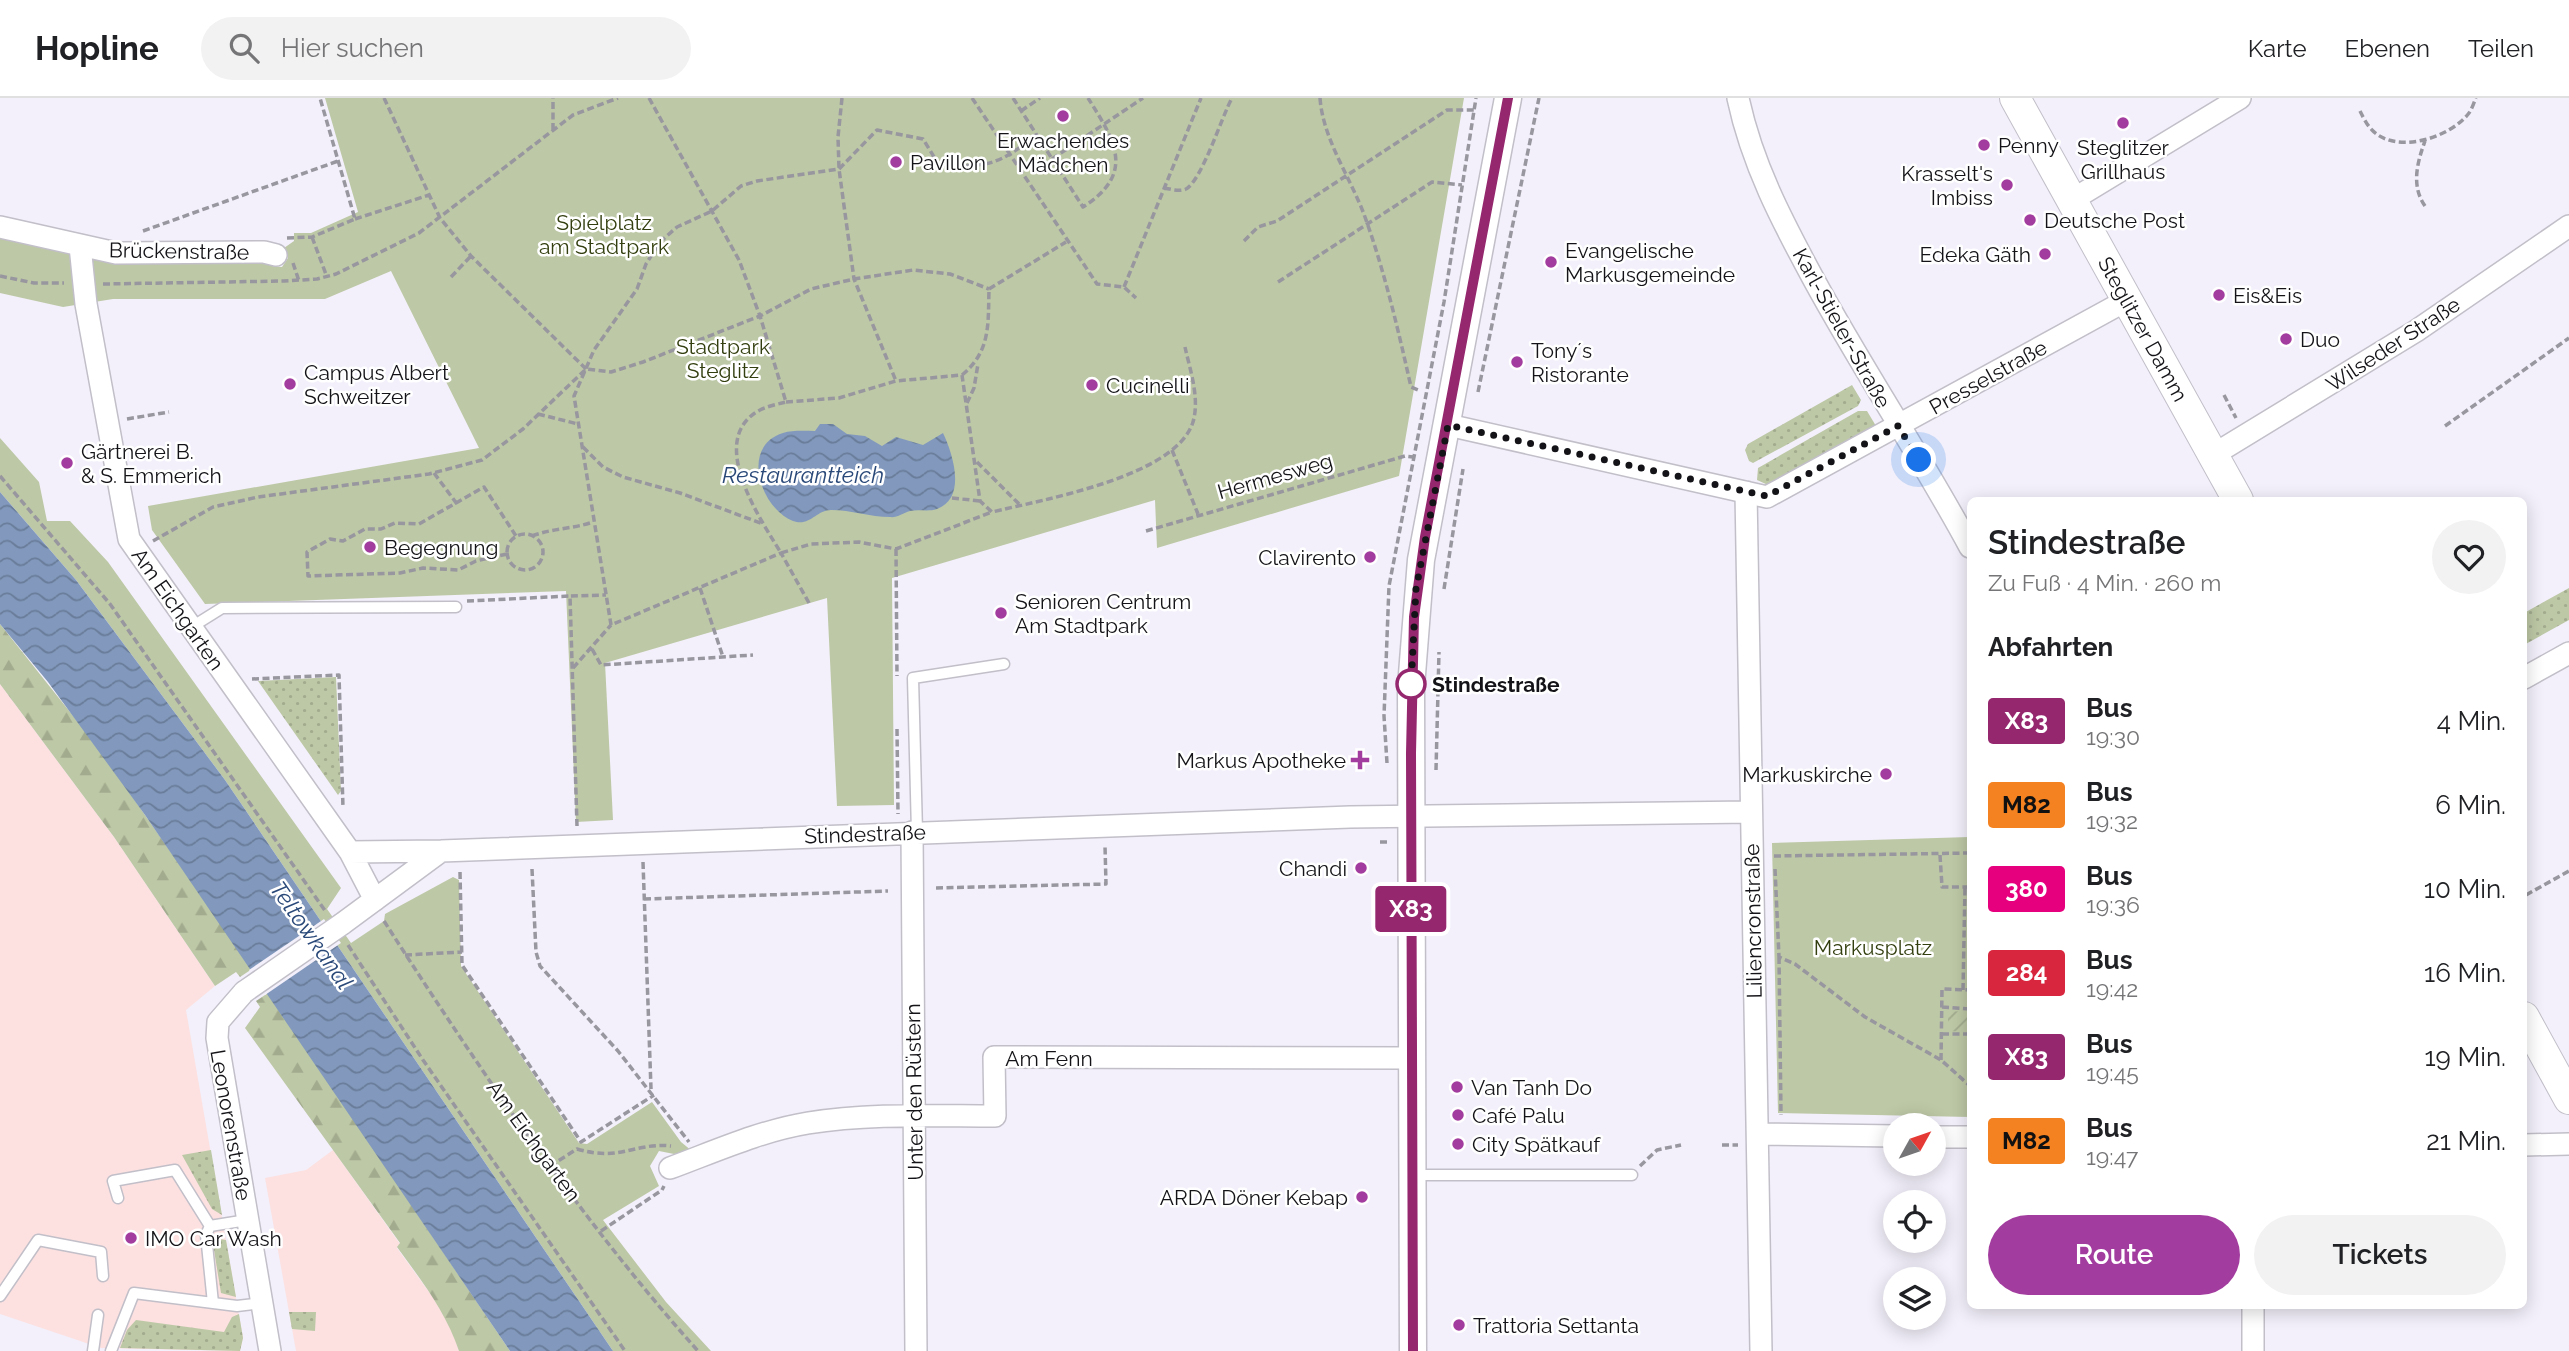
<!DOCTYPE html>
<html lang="de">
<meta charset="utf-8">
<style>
body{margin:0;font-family:Raleway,sans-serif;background:#f2f2f2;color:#202124;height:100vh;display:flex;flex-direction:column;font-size:26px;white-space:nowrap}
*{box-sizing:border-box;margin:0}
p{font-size:23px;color:#757577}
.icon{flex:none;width:38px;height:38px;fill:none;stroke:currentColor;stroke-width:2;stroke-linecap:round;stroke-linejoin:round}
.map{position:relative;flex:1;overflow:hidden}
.drawer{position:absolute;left:1967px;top:399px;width:560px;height:812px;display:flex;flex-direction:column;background:#fff;border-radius:10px;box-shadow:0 4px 18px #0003}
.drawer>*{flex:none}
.badge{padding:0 14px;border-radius:5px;font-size:24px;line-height:46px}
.needle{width:46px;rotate:50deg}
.buttons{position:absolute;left:1883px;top:1015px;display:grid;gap:14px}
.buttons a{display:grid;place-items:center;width:63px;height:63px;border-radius:50%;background:#fff;box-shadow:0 4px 18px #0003;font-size:35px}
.you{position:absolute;width:35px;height:35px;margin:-18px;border:5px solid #fff;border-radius:50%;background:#1a73e8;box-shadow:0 0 0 10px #1a73e833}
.map>.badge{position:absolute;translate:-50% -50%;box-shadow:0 0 0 4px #fff}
h2{padding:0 21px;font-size:26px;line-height:63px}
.round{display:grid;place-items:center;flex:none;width:74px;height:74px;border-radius:37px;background:#f2f2f2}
.headline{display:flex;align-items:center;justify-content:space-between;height:119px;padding:0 21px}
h1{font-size:33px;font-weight:600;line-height:52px}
.action{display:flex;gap:14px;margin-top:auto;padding:14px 21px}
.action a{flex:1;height:80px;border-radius:42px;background:#a33c9f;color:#fff;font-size:28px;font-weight:600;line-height:80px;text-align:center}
.action a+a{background:#f2f2f2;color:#202124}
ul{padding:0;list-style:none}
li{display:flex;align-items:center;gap:21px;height:84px;padding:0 21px}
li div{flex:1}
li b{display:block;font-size:26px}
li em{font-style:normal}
li .badge{min-width:77px;font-weight:700;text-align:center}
header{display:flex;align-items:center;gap:42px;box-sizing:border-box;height:98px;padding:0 35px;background:#fff;border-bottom:2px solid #e0e0e0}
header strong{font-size:33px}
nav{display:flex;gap:38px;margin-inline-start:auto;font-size:24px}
.search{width:490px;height:63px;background:#f2f2f2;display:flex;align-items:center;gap:18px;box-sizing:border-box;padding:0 24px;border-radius:38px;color:#757577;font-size:26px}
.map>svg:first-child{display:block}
</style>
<header>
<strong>Hopline</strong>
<div class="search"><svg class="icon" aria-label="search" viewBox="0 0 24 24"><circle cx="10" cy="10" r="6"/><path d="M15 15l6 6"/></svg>Hier suchen</div>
<nav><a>Karte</a><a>Ebenen</a><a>Teilen</a></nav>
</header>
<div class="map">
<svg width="2569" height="1253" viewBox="0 0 2569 1253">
<defs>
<pattern id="grass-dots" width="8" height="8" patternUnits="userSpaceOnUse" patternTransform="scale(1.75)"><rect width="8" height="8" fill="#bdc8a6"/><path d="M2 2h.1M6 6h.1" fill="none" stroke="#a2ab8e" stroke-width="1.8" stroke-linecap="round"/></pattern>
<pattern id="forest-firs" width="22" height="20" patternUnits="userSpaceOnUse" patternTransform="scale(1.75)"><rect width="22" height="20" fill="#bdc8a6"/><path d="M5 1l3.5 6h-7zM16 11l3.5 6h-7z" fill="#a2ab8e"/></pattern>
<pattern id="garden-furrows" width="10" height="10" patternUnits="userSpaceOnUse" patternTransform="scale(1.75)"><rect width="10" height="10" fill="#bdc8a6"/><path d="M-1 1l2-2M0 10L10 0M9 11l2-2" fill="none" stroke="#a2ab8e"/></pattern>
<pattern id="water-waves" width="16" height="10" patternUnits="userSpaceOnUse" patternTransform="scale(1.75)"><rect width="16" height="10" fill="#8299bd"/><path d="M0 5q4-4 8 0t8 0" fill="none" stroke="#697c99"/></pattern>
</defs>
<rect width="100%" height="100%" fill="#f3f0fb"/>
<path fill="#fce1e0" d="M 0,586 L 114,739 L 215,888 L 186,912 L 243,1240 L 240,1253 L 101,1250 L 0,1216 Z
M 333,1052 L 400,1146 L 397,1150 L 432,1198 L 452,1232 L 459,1253 L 296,1253 L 265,1080 L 306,1072 Z"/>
<path fill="url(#grass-dots)" d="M 1852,287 L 1861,302 L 1858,308 L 1753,365 L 1749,363 L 1745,352 L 1748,346 Z
M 1858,313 L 1867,313 L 1876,328 L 1768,387 L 1757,382 L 1758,370 Z
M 2569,490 L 2569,522 L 2524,547 L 2524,515 Z
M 336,579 L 341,693 L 338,697 L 258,583 Z
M 211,1052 L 222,1117 L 212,1111 L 182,1057 Z
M 212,1140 L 226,1142 L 236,1199 L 221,1195 Z
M 289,1214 L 316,1214 L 315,1233 L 292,1231 Z
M 239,1216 L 243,1240 L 240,1253 L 120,1250 L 127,1232 L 136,1222 L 224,1234 L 232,1219 Z"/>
<path fill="url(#forest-firs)" d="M 0,526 L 97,648 L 252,871 L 240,879 L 236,874 L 215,888 L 114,739 L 0,586 Z
M 268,895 L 510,1253 L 459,1253 C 446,1214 421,1182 397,1149 L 400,1145 L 245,930 L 260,909 L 256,903 Z"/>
<path fill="#bdc8a6" d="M 325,0 L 1464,0 L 1399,378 L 1157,450 L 1155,402 L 892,480 L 894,707 L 837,708 L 827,500 L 605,565 L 613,722 L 576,724 L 566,493 L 205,506 L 152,432 L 148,408 L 479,350 L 391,173 L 325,201 L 113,201 L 63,209 L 0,195 L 0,138 L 266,162 L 272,168 L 282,169 L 288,160 L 284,150 L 294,143 L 294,135 L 311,135 L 358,114 Z
M 0,340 L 39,384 L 47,423 L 70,423 L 108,464 L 341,790 L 327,811 L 351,845 L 384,823 L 385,816 L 453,779 L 459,782 L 461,868 L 579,1045 L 587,1046 L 652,1004 L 681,1044 L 692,1053 L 674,1056 L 659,1053 L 650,1068 L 659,1088 L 603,1122 L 666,1204 L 711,1253 L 613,1253 L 225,682 L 76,482 L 0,394 Z
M 1970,739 L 1970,1019 L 1778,1015 L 1772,745 Z"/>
<path fill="url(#garden-furrows)" d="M 1967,794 L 1970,794 L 1970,887 L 1967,887 Z
M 1948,913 L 1970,914 L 1970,934 L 1948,933 Z"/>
<path fill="url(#water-waves)" d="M 820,326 L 833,326 L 847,336 L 865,338 L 882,348 L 896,339 L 923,347 L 943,335 C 953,356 967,400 937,411 C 928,414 919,411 910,413 C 903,415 897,420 890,419 C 870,419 851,412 831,412 C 816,412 810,429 793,423 C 760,410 740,348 783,335 C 792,332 805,333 815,333 Z
M 0,394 L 76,482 L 225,682 L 613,1253 L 510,1253 L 145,717 L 48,584 L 0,526 Z"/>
<path fill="#f3f0fb" d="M 324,821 L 341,845 L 265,897 L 249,872 Z"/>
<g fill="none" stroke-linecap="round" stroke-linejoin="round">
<defs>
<path id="service" d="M 190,530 L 222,510 L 456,509
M 917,734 L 913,580 L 1004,566
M 1414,1077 L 1632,1077
M 118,1100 L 113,1083 L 175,1072 L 210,1128 L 247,1122
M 210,1128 L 206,1137 L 213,1205
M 0,1198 L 38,1142 L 101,1154 L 103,1178
M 93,1253 L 98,1217
M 111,1253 L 134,1195 L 237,1208 L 262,1205"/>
<path id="minor" d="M 1738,0 C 1752,66 1782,123 1814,182 C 1863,272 1921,358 1970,449
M 2072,102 L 2240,0
M 0,129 L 116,155 L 264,154 L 276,157
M 80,148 L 86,206 L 129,441 L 350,754 L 375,802
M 1448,327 L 1767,399 L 2127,202
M 2213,357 L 2416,233 L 2569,128
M 1746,394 L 1761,1253
M 2524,580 L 2569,555
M 912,734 L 916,1253
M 350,754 L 441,753 L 1350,719 L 1751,714
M 342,826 L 441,753
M 244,894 L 218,924 L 217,940 L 270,1253
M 1758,1036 L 1895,1038
M 1934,1039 L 1970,1039
M 2524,1047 L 2569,1046
M 670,1070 C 716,1053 760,1033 808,1025 C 869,1015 933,1018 995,1018 L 994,959 L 1411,960
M 2253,1253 L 2253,1208"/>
<path id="tertiary" d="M 1413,1253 L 1411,589 L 1421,462 L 1508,0"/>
<path id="secondary" d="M 2015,0 L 2238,402
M 2524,919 L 2569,1001"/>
</defs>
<use href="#service" stroke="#c2bfc9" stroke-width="13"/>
<use href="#minor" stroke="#c2bfc9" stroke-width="24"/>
<use href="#tertiary" stroke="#c2bfc9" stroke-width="29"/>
<use href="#secondary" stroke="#c2bfc9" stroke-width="32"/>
<path stroke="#98969e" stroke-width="3.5" stroke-dasharray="7 3.5" stroke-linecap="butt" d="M 384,0 L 440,120 L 471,158 L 586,271
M 649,0 L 739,162 L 760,218 L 786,304 C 778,306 768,308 760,312 C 705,341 761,422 781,455 L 811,446 L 859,444 L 896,451 L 992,414
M 842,0 L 838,39 L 839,71 L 854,181 L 896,283
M 972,0 L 1097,186 L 1124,189 L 1136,200
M 1013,0 L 1083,109 C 1136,75 1115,43 1088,0
M 1320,0 C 1323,42 1351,80 1365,119 C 1385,175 1398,231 1411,289 L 1418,292
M 1021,13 L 1040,0
M 2360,13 C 2363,19 2367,27 2372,32 C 2396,57 2450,40 2469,15 C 2472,11 2474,4 2476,0
M 553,32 L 553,0
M 1052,61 L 1143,0
M 1164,90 C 1170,91 1180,94 1186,91 C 1202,82 1222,18 1232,0
M 2425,108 C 2411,88 2417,65 2425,43
M 355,121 L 429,97
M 143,133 L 338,63
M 312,139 L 327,179
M 287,140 L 312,139 L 355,121 L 320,0
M 1244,143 L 1258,129 L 1277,123 L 1447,12 L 1474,12
M 293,165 L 299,183
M 0,178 L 34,185 L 64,185
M 451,179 L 471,158
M 1278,184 L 1432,84 L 1462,87
M 103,186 L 284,183 L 317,181 L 336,176 L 419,135 L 573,17 L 618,0
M 1124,189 L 1201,0
M 989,191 L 1066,144
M 962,277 C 991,253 988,226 989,191
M 1478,294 L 1539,0
M 2224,297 L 2236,320
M 786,304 L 839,300 L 896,283 L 962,277 L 980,403 L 992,414 C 1041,402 1176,379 1193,324 C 1200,300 1190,272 1185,249
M 967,305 L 974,290 L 978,266
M 538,316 L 578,326
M 127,321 L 169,314
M 2445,328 L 2569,240
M 583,349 L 603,369 L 623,379 L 680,395 L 763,426
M 1172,352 L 1198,416
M 977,364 L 1020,407
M 434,375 L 457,406
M 0,378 L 110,506 L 326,814
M 952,400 L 980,403
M 1146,433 L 1405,358 L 1413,359
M507 454a18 18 0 1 1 36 0a18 18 0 1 1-36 0Z
M 532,438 C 553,430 573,431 593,424
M 153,443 L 213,409 L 258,399 L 429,376 L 482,362 L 523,331 L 586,271 L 611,274 L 643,264 L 760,218 L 811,191 L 854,181 L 913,172 L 950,176 L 989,191
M 896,451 L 897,578
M 507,456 L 476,463 L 458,472 L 423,470 L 400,475 L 308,478 L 307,454 L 330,441 L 343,443 L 365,431 L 381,431 L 395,425 L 419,426 L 484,389 L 516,438
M 700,490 L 723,559
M 1444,491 L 1463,371
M 467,503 L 570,498
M 809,505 L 781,455 L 611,527 L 574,298 L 594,252 L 637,191 L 646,166 L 660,144 L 677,129 L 712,113 L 741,88 L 757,83 L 839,71 L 877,32 L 923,41 L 939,67 C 988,69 998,68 1037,36
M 592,551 L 601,567 L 753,557
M 573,570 L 611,527
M 252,581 L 339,577 L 343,710
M 897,631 L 898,716
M 1387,665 L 1384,618 L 1389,488 L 1444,204 L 1476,0
M 1436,672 L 1439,554
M 577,728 L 570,498 L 606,497
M 1380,744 L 1390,744
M 1940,757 L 1942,789 L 1970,789
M 1774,758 L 1970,755
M 643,764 L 651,991
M 532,771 L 536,854 L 540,868 L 618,953 L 689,1044
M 1775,771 L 1779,859 L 1795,866 L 1865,919 L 1941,962 L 1970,988
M 460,774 L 462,867 L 581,1044 L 654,997
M 936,790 L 1106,786 L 1105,748
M 2526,797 L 2569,773
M 644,801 L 888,793
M 384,823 C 480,972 580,1121 698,1253
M 348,847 L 423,962 L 625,1253
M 405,857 L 462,854
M 1779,859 L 1781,1017
M 1963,892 L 1965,789
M 1942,909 L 1970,911
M 1942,936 L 1970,936
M 1941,962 L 1942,891 L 1970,892
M 1722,1047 L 1738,1047
M 550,1068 L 577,1051 C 621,1064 635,1044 671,1048
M 1640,1068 L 1657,1052 L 1681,1047
M 601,1133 L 662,1092 L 664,1088"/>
<use href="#service" stroke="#fff" stroke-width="10"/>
<use href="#minor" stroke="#fff" stroke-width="21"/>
<use href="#tertiary" stroke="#fff" stroke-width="26"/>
<use href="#secondary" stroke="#fff" stroke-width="30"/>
<defs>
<path id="minor-bridge" d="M 244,894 L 342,826"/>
</defs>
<use href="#minor-bridge" stroke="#c2bfc9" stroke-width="24" stroke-linecap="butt"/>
<use href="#minor-bridge" stroke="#fff" stroke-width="21"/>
</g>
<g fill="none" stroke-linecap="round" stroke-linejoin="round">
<defs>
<path id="line" d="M 1413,1253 L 1411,655 L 1414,519 L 1425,439 L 1508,0"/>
</defs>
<use href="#line" stroke="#fff" stroke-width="16"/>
<use href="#line" stroke="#95276e" stroke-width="10"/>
<path stroke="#141317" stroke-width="7" stroke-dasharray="0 12.6" d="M 1411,586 L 1411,589 L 1416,491 L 1448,327 L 1767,398 L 1898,328 L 1919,362"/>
</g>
<g fill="#a33c9f" stroke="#fff" stroke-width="2.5">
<circle cx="1063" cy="18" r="7"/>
<circle cx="2123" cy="25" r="7"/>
<circle cx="1984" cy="47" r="7"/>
<circle cx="896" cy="64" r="7"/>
<circle cx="2007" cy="87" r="7"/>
<circle cx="2030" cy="122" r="7"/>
<circle cx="2045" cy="156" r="7"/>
<circle cx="1551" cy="164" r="7"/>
<circle cx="2219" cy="197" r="7"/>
<circle cx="2286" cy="241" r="7"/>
<circle cx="1517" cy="264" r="7"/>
<circle cx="290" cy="286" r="7"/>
<circle cx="1092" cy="287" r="7"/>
<circle cx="67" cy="365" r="7"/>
<circle cx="370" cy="449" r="7"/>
<circle cx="1370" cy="459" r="7"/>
<circle cx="1001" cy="515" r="7"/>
<path d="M1356.5 651.5h7v7h7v7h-7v7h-7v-7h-7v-7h7z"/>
<circle cx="1886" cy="676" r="7"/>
<circle cx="1361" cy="770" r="7"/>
<circle cx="1457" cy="989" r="7"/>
<circle cx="1458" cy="1017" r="7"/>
<circle cx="1458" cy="1046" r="7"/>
<circle cx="1362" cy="1099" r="7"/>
<circle cx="131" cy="1140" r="7"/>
<circle cx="1459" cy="1227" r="7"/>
</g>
<circle fill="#fff" stroke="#95276e" stroke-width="3.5" cx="1411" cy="586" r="14"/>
<g text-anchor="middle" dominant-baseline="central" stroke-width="5" stroke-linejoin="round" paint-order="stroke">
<g font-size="21" fill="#141317" stroke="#fff" text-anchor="start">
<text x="1063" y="42" text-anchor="middle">Erwachendes<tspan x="1063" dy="24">Mädchen</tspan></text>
<text x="1998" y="47">Penny</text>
<text x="2123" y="49" text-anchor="middle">Steglitzer<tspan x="2123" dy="24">Grillhaus</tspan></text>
<text x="910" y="64">Pavillon</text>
<text x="1993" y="75" text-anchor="end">Krasselt's<tspan x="1993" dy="24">Imbiss</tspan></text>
<text x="2044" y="122">Deutsche Post</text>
<text x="1565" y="152">Evangelische<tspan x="1565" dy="24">Markusgemeinde</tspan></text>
<text x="2031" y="156" text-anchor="end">Edeka Gäth</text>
<text x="2233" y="197">Eis&amp;Eis</text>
<text x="2300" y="241">Duo</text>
<text x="1531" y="252">Tony´s<tspan x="1531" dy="24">Ristorante</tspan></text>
<text x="304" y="274">Campus Albert<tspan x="304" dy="24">Schweitzer</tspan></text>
<text x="1106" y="287">Cucinelli</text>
<text x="81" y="353">Gärtnerei B.<tspan x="81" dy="24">&amp; S. Emmerich</tspan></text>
<text x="384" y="449">Begegnung</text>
<text x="1356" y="459" text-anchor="end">Clavirento</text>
<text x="1015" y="503">Senioren Centrum<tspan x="1015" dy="24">Am Stadtpark</tspan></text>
<text x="1346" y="662" text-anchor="end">Markus Apotheke</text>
<text x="1872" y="676" text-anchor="end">Markuskirche</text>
<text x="1347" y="770" text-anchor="end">Chandi</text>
<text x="1471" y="989">Van Tanh Do</text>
<text x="1472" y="1017">Café Palu</text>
<text x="1472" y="1046">City Spätkauf</text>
<text x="1348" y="1099" text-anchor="end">ARDA Döner Kebap</text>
<text x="145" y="1140">IMO Car Wash</text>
<text x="1473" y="1227">Trattoria Settanta</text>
</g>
<g font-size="21" fill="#333f0f" stroke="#fff">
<text x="604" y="124">Spielplatz<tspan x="604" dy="24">am Stadtpark</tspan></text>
<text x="723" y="248">Stadtpark<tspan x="723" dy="24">Steglitz</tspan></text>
<text x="1873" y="849">Markusplatz</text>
</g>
<g font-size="21" fill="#141317" stroke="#fff">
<text transform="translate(179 153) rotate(1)">Brückenstraße</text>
<text transform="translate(1842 230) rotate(61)">Karl-Stieler-Straße</text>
<text transform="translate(2143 231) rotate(61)">Steglitzer Damm</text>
<text transform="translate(2393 246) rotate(-33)">Wilseder Straße</text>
<text transform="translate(1988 279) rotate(-29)">Presselstraße</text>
<text transform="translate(1275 378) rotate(-16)">Hermesweg</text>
<text transform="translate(178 511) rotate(55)">Am Eichgarten</text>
<text transform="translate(865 736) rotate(-2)">Stindestraße</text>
<text transform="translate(1753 823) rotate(-91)">Liliencronstraße</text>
<text x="1049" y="960">Am Fenn</text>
<text transform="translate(914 994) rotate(-91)">Unter den Rüstern</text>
<text transform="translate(231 1027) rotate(80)">Leonorenstraße</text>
<text transform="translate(534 1043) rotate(54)">Am Eichgarten</text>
</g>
<g font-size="21" font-weight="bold" fill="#141317" stroke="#fff" text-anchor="start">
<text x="1432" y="586">Stindestraße</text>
</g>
<g font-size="23" font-style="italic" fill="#2a4979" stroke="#fff">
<text x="803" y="376">Restaurantteich</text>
<text transform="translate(312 837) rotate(55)">Teltowkanal</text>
</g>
</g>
</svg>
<div class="buttons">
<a><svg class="needle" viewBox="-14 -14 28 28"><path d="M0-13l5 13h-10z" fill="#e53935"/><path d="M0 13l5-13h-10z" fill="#757577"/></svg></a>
<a><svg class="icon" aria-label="locate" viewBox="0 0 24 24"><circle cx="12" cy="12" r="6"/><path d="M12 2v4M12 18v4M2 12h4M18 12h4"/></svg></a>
<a><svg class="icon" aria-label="layers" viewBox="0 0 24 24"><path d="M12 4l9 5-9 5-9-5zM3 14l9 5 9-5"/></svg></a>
</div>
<div class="you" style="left:1919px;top:362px"></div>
<b class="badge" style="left:1411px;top:811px;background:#95276e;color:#fff">X83</b>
<section class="drawer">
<div class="headline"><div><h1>Stindestraße</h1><p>Zu Fuß · 4 Min. · 260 m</p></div><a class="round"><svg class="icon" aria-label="heart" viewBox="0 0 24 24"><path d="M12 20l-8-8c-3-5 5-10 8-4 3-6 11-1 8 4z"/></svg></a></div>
<h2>Abfahrten</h2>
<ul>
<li><span class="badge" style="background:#95276e;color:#fff">X83</span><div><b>Bus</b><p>19:30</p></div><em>4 Min.</em></li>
<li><span class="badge" style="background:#f58220;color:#111">M82</span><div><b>Bus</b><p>19:32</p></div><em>6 Min.</em></li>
<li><span class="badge" style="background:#e6007e;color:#fff">380</span><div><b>Bus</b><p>19:36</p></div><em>10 Min.</em></li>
<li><span class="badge" style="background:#d7263d;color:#fff">284</span><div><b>Bus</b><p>19:42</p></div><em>16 Min.</em></li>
<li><span class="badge" style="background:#95276e;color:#fff">X83</span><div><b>Bus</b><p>19:45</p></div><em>19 Min.</em></li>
<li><span class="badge" style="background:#f58220;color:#111">M82</span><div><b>Bus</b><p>19:47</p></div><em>21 Min.</em></li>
</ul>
<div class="action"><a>Route</a><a>Tickets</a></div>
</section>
</div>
